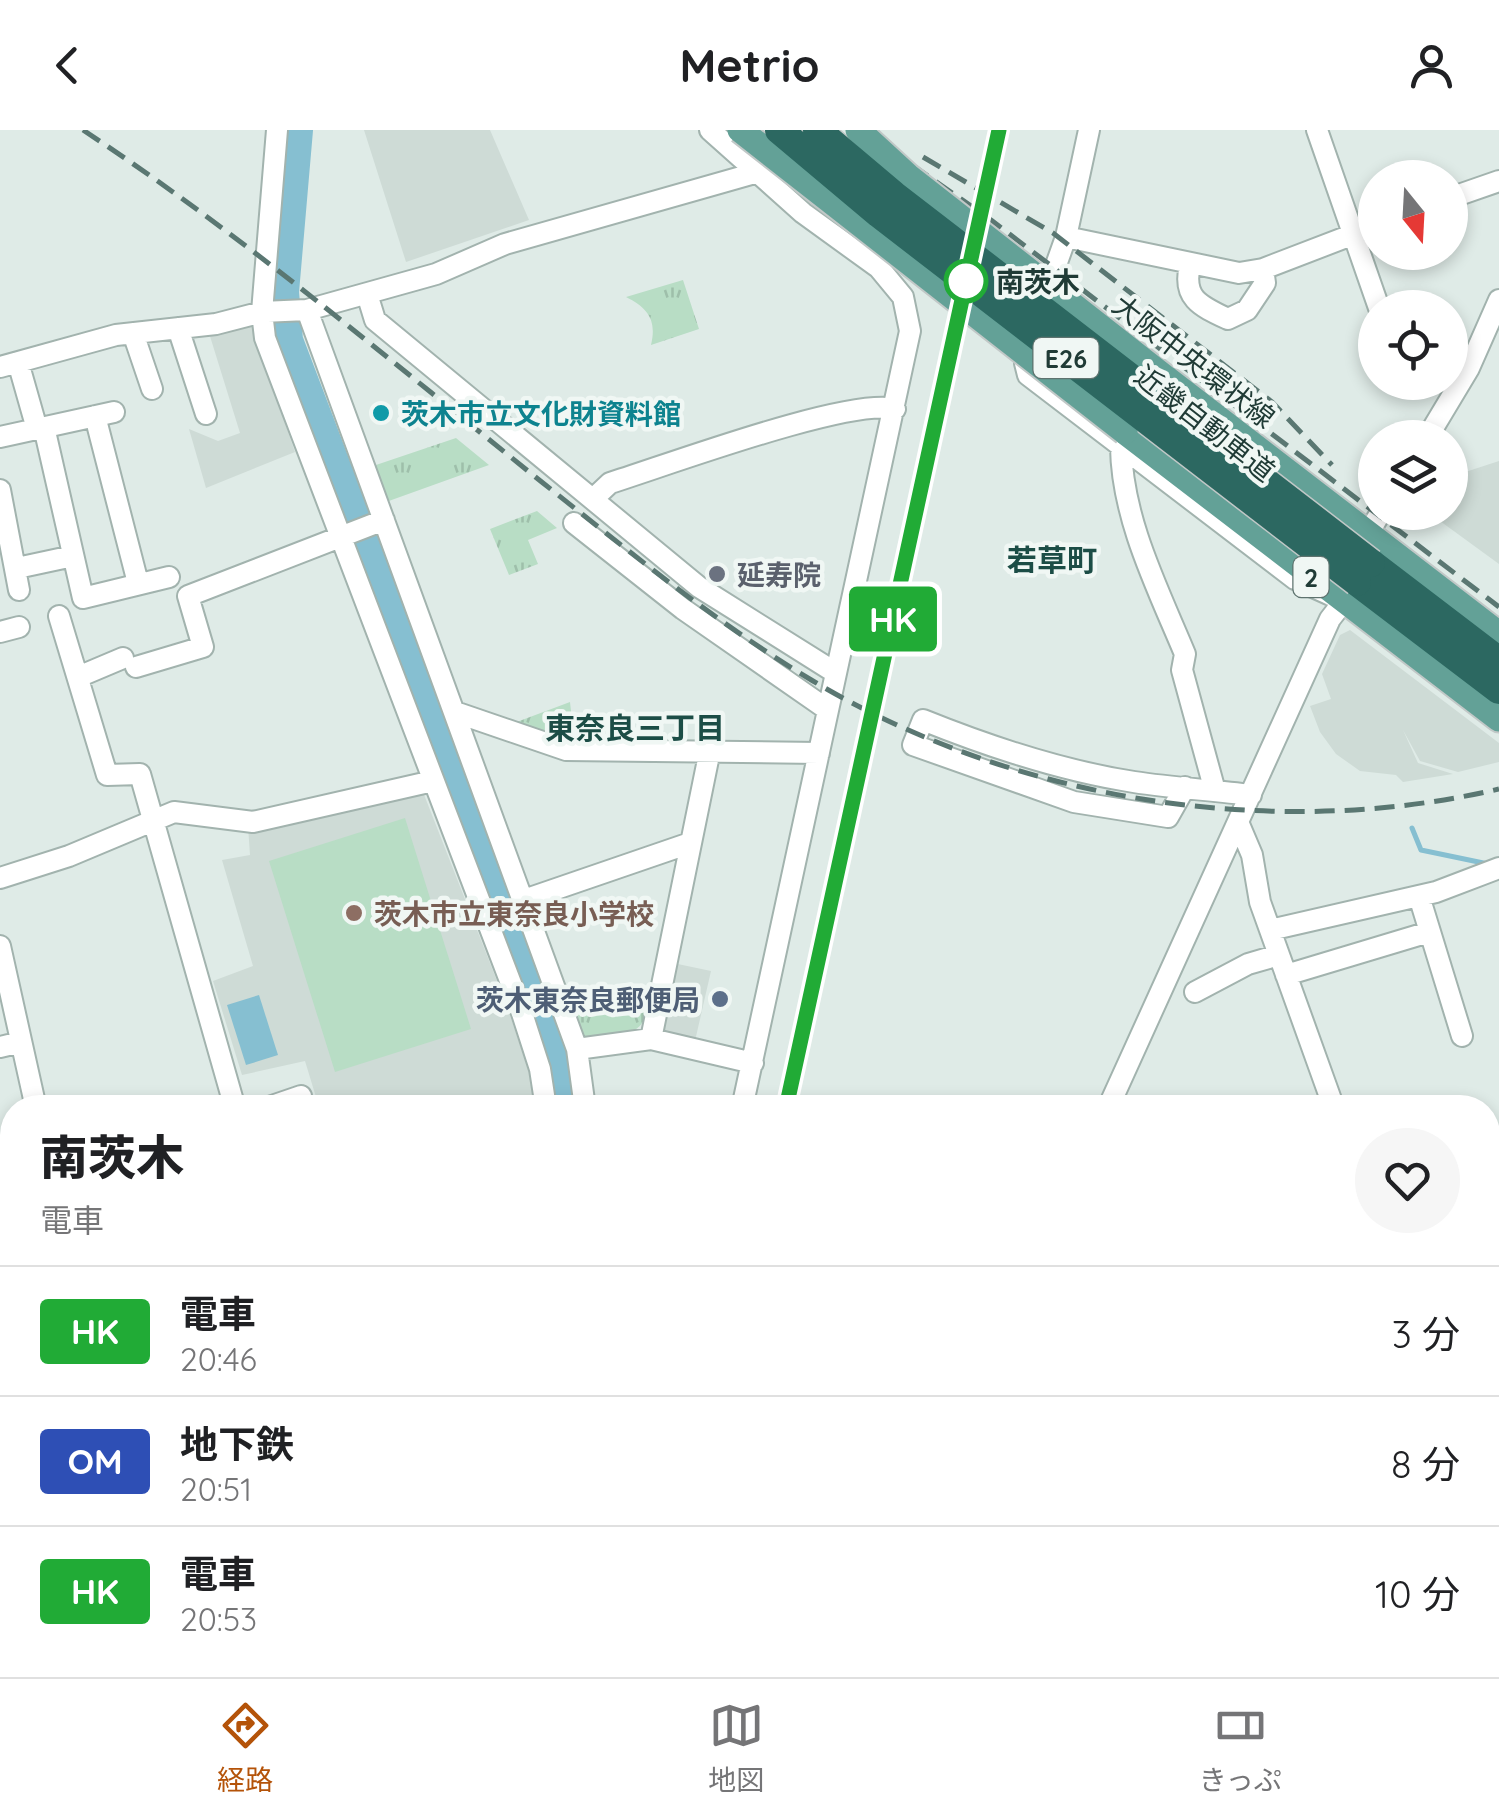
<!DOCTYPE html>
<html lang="ja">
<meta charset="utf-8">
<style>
body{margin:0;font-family:Quicksand,"Noto Sans JP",sans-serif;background:#f6f6f6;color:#202124;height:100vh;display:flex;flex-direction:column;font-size:38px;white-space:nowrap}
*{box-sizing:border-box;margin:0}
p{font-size:32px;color:#757577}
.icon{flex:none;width:55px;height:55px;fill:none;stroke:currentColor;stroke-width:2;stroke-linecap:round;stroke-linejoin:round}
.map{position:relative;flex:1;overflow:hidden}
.sheet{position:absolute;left:0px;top:965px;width:1500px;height:582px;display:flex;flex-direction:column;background:#fff;border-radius:40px 40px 0 0;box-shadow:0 5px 15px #0003}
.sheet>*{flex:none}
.badge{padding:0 20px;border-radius:8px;font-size:35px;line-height:65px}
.needle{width:65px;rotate:162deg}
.fabs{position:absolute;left:1358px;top:30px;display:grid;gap:20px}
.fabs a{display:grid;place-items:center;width:110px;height:110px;border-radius:50%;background:#fff;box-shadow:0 5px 15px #0003;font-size:50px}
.map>.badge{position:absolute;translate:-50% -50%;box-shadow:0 0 0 5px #fff}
.round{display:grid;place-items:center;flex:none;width:105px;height:105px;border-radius:52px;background:#f6f6f6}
.overview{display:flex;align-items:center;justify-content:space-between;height:170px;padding:0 40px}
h1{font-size:48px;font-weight:800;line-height:75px}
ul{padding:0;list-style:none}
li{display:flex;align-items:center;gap:30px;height:130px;padding:0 40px;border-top:2px solid #e0e0e0}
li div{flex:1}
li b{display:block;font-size:38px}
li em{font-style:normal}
li .badge{min-width:110px;font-weight:700;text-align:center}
header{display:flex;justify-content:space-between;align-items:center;height:130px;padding:0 40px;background:#fff;font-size:45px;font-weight:800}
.menu{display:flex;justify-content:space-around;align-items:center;height:140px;border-top:2px solid #e0e0e0;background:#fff;font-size:28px;color:#757577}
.menu a{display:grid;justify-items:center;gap:5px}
.menu .on{color:#b45309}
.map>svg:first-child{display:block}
</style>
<header><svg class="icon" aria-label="back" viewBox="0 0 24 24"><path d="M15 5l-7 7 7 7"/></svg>Metrio<svg class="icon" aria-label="person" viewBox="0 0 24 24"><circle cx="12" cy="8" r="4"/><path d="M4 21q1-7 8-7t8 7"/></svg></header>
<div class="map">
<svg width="1499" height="1547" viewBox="0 0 1499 1547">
<defs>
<pattern id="park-tufts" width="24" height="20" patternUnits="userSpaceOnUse" patternTransform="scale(2.5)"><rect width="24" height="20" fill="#b8ddc5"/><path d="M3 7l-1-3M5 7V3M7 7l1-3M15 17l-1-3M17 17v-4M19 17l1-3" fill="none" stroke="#9ebfaa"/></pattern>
</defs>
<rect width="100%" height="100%" fill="#dfebe7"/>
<path fill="#cedbd6" d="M 364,0 L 490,0 L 529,90 L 406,132 Z
M 240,191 L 252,197 L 295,322 L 206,358 L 189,299 L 218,311 L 240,303 L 209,203 Z
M 1499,331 L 1499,434 L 1429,383 L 1450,382 L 1450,347 Z
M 1350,500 L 1499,613 L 1499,632 L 1458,642 L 1420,631 L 1403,600 L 1418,633 L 1453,644 L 1403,652 L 1396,645 L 1360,641 L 1336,624 L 1320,602 L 1310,576 L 1331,569 L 1322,544 L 1340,505 Z
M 423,662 L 508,879 L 529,942 L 534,977 L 319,977 L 305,931 L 242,945 L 213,851 L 253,836 L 222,730 L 250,725 L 248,696 Z
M 673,833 L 711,841 L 695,911 L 665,904 L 659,895 Z"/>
<path fill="#b8ddc5" d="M 405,688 L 471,899 L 335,942 L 269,731 Z"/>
<path fill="url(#park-tufts)" d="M 683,150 L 699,199 L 651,215 C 657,190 648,178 626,167 Z
M 456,308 L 489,335 L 386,372 L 373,336 Z
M 537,381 L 557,398 L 528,410 L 538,434 L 509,445 L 490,399 Z
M 570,572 L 574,610 L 559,610 L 514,593 Z
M 650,865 C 648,872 647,883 644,890 C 635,909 598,912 581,905 L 571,876 Z
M 0,1026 L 12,1086 L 12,1262 L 0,1235 Z
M 924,1535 L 1043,1535 L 1047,1547 L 924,1547 Z"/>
<path fill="#86bfd1" d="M 259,865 L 278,925 L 246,935 L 227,875 Z"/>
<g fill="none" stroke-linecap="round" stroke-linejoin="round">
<path stroke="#86bfd1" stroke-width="5" d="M 1412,698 L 1421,720 L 1493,735"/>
<path stroke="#86bfd1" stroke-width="30" d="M 298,0 L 284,162 L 288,210 L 539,871 L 558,927 L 566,978
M 685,1535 L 694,1547"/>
<defs>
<path id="minor" d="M 277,0 L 262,182 L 265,208 L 520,877 L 540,939 L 546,978
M 710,0 L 803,83 L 879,138 L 903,167 L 910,201 L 742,978
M 1089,0 L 1066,107 L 1239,143 L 1263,139 L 1375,96
M 1317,0 L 1379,178
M 1450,68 L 1499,51
M 1190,135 C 1182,168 1200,176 1228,189 L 1247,180 L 1265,153 L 1263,139
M 367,164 L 375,190 L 699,457 L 836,543
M 1045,166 L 1066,107
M 307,180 L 577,919 L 585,978
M 178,198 L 206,284
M 133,203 L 152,259
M 1031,213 L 1025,233 L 1028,245 L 1295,449 L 1344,471 L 1330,489 L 1108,978
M 18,232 L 37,299
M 0,237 L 116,205 L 216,194 L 262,182 L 307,180 L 436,144 L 505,114 L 755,43
M 95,286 L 138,453
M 44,297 L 83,468 L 169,447
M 0,307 L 114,282
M 1427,308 L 1469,238 L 1499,170
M 1121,317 C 1122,389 1158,459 1185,524 L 1182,540 L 1215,661
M 0,360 L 19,460
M 593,369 L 610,353 C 665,336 850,267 895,279
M 574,393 L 683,479 L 828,580
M 1372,397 L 1381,382
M 17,438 L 73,426
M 59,486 L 107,645 L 140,644 L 235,978
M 0,502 L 19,497
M 136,537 L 203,517 L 188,466 L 384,390
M 78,547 L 123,528
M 455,582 L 566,620 L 819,623
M 1185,657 L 1168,687 L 1074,672 L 913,615 L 923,590 C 990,617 1062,641 1134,652 C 1173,658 1212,660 1251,665
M 1238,692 L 1252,725 L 1260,772 L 1334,978
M 0,748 L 69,726 L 174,682 L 253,692 L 433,651
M 1419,766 L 1462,906
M 521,771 L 690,713
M 1270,800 L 1436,762 L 1499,738
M 0,816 L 36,978
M 1286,845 L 1429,802
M 1195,862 L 1248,834 L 1279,825
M 651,909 L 710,620
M 0,917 L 21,912
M 577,919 L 651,909 L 753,933
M 266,978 L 301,966
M 1488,1135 L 1499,1132
M 1488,1228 L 1499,1226
M 0,1264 L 12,1290
M 1488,1313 L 1499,1308
M 0,1335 L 12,1331
M 1488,1469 L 1499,1479
M 0,1500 L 12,1496
M 43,1535 L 47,1547
M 112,1535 L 116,1547
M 244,1535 L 249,1547
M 410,1535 L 413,1547
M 496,1535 L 499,1547
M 560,1535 L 562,1547
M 910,1535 L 911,1547
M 1056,1535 L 1059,1547
M 1208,1535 L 1212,1547
M 1373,1535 L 1377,1547
M 1153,1547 L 1189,1535"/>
<path id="major" d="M 1166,248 L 1499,504
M 1125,302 L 1499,589"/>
<path id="highway" d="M 1371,433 L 1499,531
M 1357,452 L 1499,560"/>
</defs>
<use href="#minor" stroke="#a2b3ae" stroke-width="24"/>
<use href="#major" stroke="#c1c8c7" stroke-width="29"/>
<use href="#highway" stroke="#c1c8c7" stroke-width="31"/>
<use href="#minor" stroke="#fff" stroke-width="20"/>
<use href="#major" stroke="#63a197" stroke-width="25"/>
<use href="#highway" stroke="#2c6861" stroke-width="28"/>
<path stroke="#5a7772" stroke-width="5" stroke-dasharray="20 10" stroke-linecap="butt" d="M 83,0 C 244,106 392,232 543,353 C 630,422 716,493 813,551 C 1013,670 1271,712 1499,659
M 862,0 L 991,90 L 1499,477
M 923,27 L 1053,103 L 1272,272 L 1332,335
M 786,978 L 999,0
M 661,1547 L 664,1535"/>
<defs>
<path id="major-bridge" d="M 740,0 L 1125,302
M 858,0 L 908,46 L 1166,248"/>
<path id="highway-bridge" d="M 779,0 L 879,84 L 1357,452
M 817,0 L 894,65 L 1371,433"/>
</defs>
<use href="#major-bridge" stroke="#c1c8c7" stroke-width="29" stroke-linecap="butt"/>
<use href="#highway-bridge" stroke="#c1c8c7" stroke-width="31" stroke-linecap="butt"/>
<use href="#major-bridge" stroke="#63a197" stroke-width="25"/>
<use href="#highway-bridge" stroke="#2c6861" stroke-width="28"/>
</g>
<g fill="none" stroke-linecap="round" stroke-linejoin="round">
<defs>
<path id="line" d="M 786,978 L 999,0"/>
</defs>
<use href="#line" stroke="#fff" stroke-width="22"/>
<use href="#line" stroke="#21ab36" stroke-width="15"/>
</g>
<circle fill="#fff" stroke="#21ab36" stroke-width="5" cx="966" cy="151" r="20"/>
<circle fill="#0f9aa8" stroke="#f0f7f4" stroke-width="4" cx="381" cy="283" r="10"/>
<circle fill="#6b7280" stroke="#f0f7f4" stroke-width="4" cx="717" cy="444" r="10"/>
<circle fill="#8d6e63" stroke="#f0f7f4" stroke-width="4" cx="354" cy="783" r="10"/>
<circle fill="#5c6f8a" stroke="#f0f7f4" stroke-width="4" cx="720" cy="869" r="10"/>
<g text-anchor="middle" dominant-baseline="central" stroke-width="9" stroke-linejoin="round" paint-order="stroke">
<g fill="#f0f7f4" stroke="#5e736f" stroke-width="2.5">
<rect x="1033.5" y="208" width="65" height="40" rx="8"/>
<rect x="1293.5" y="427" width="35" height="40" rx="8"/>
</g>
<g font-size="25" font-weight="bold" fill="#203b36">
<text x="1066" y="228">E26</text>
<text x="1311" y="447">2</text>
</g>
<g font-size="28" font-weight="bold" fill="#203b36" stroke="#f0f7f4" text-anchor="start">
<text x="996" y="151">南茨木</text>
</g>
<g font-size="28" fill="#203b36" stroke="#f0f7f4">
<text transform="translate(1194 231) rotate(38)">大阪中央環状線</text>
<text transform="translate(1205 293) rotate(38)">近畿自動車道</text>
</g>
<g font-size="28" font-weight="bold" fill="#0d838f" stroke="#f0f7f4" text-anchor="start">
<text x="401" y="283">茨木市立文化財資料館</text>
</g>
<g font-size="28" font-weight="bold" fill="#5b616d" stroke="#f0f7f4" text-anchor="start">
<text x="737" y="444">延寿院</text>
</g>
<g font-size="28" font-weight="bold" fill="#785e54" stroke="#f0f7f4" text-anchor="start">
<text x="374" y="783">茨木市立東奈良小学校</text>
</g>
<g font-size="28" font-weight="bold" fill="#4e5e75" stroke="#f0f7f4" text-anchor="end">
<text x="700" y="869">茨木東奈良郵便局</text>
</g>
<g font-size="30" font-weight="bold" fill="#1c4d46" stroke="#f0f7f4">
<text x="1052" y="430">若草町</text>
<text x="635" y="598">東奈良三丁目</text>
</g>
</g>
</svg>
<div class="fabs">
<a><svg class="needle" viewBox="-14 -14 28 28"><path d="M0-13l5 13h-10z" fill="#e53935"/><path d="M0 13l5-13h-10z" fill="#757577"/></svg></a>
<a><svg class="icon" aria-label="locate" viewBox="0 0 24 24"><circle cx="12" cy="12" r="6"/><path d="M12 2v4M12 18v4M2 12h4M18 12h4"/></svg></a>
<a><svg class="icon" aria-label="layers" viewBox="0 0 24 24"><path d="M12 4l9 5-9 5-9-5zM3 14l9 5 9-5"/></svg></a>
</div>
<b class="badge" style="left:893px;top:489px;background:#21ab36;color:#fff">HK</b>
<section class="sheet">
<div class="overview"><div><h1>南茨木</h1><p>電車</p></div><a class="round"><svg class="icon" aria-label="heart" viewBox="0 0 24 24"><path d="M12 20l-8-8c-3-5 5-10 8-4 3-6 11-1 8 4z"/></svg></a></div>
<ul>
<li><span class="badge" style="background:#21ab36;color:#fff">HK</span><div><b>電車</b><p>20:46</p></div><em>3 分</em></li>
<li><span class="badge" style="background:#2e4fb5;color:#fff">OM</span><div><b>地下鉄</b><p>20:51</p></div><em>8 分</em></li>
<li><span class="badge" style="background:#21ab36;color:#fff">HK</span><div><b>電車</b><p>20:53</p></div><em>10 分</em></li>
</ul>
</section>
</div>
<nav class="menu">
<a class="on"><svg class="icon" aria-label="directions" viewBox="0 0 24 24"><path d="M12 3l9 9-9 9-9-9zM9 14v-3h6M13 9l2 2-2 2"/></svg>経路</a>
<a><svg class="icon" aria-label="map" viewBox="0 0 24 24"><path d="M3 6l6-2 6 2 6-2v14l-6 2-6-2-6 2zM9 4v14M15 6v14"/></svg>地図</a>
<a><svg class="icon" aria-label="tickets" viewBox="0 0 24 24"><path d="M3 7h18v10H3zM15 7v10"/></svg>きっぷ</a>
</nav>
